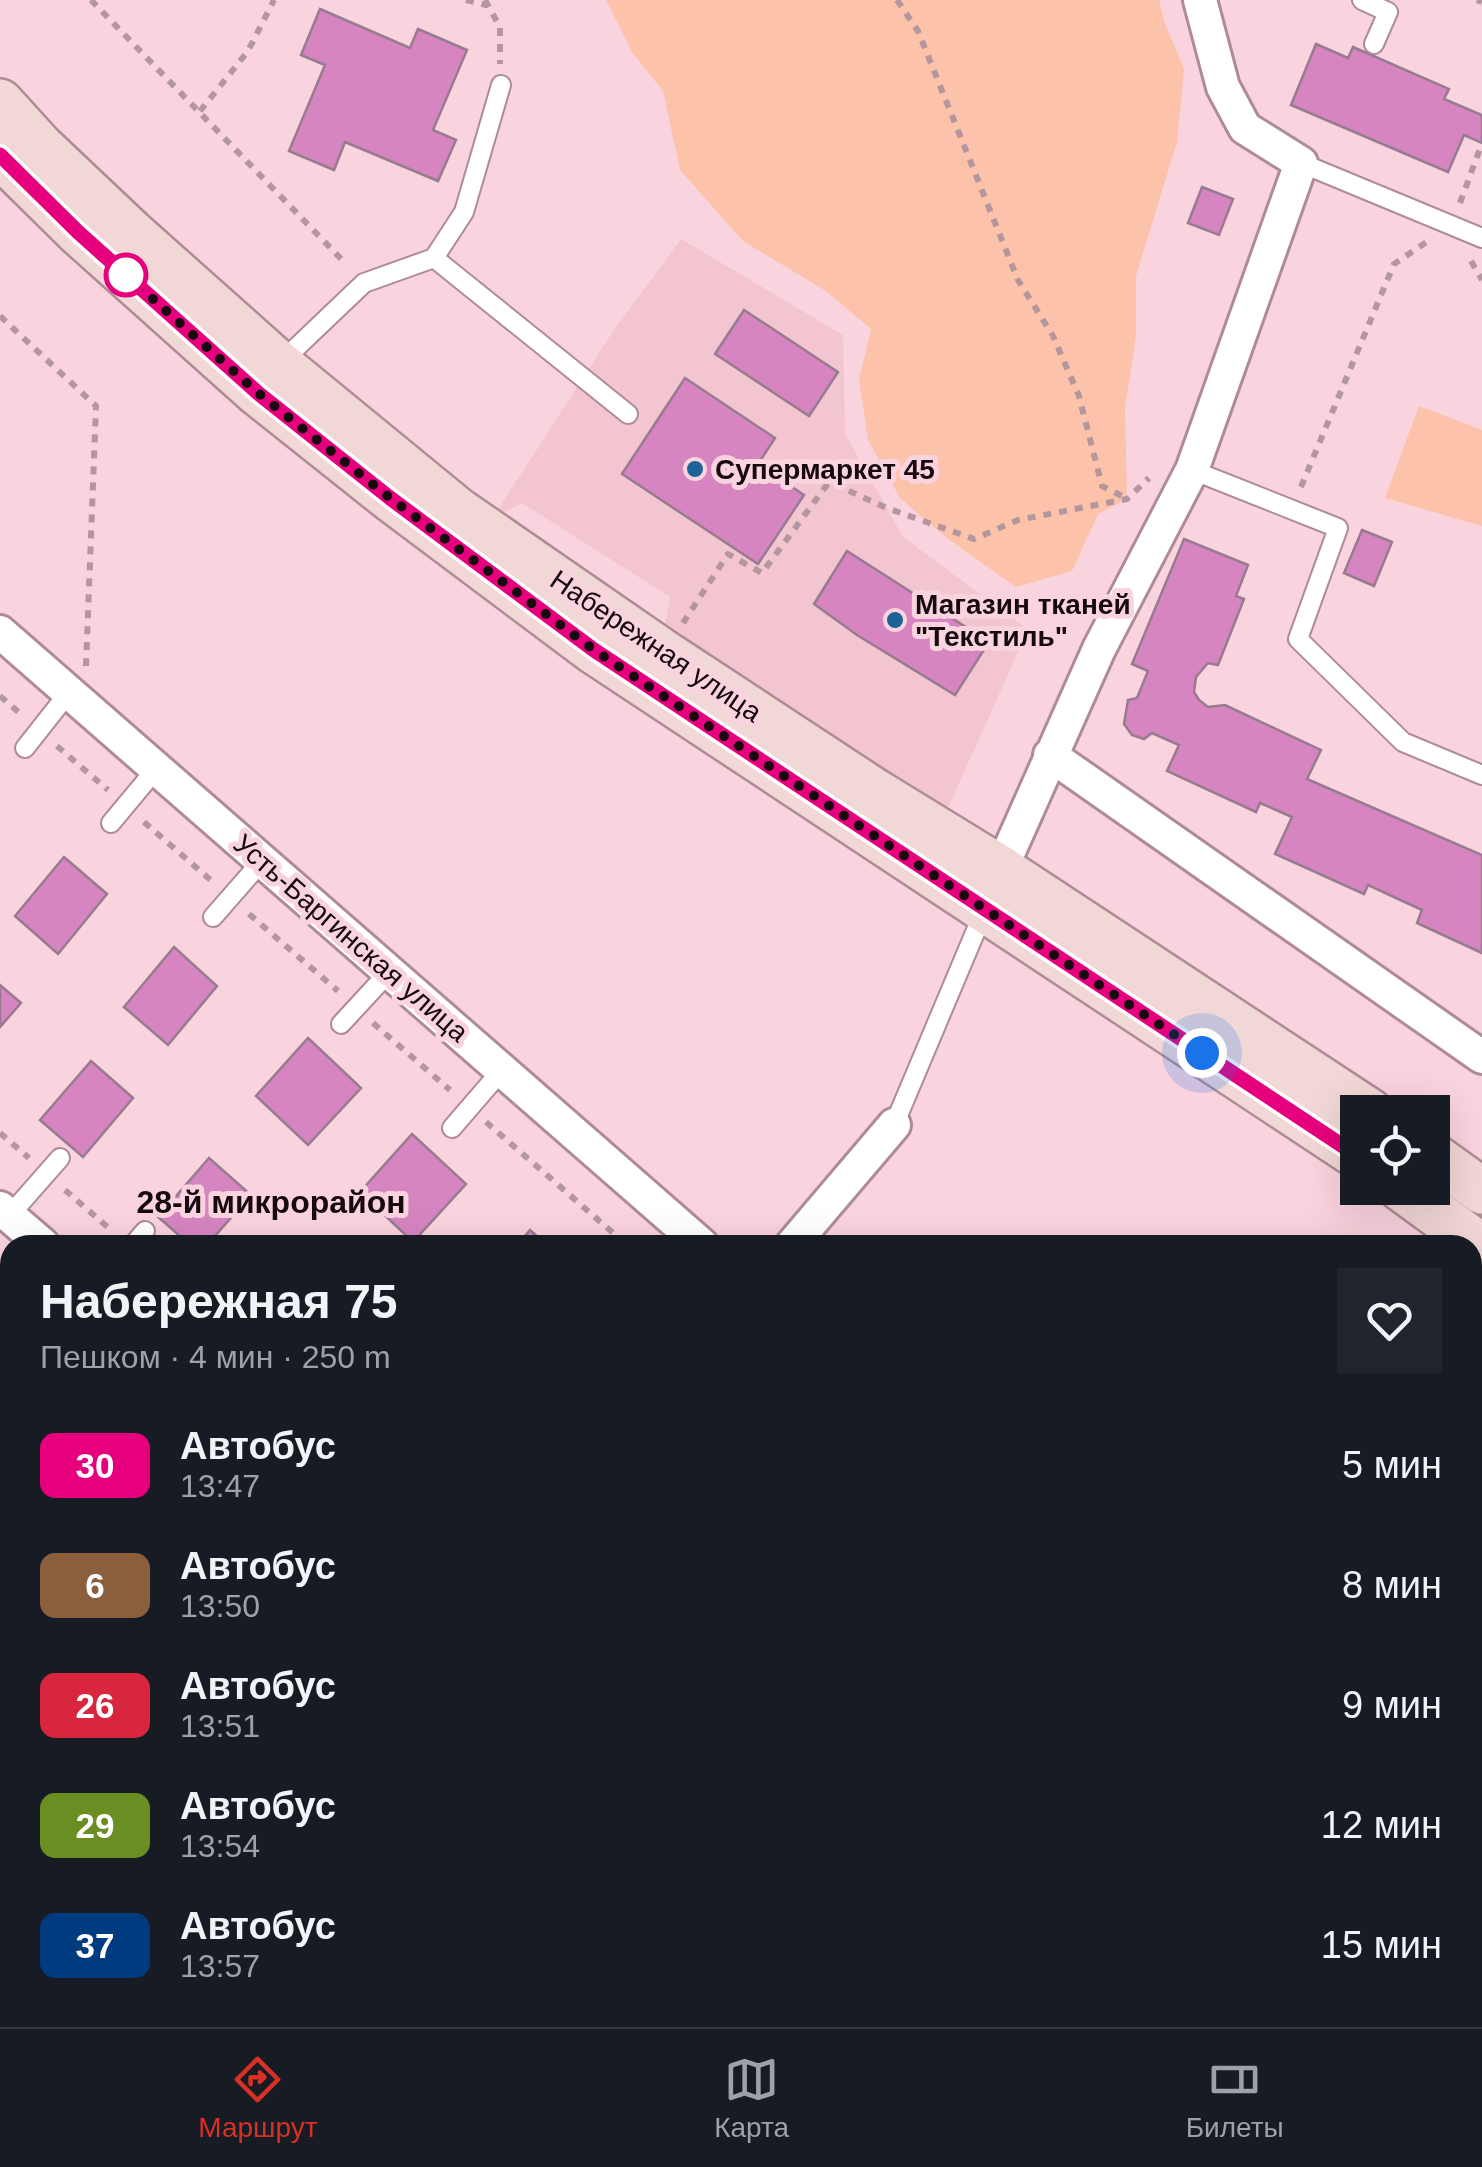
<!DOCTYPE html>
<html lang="ru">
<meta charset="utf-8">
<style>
body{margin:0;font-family:Helvetica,sans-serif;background:#20242c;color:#f1f3f6;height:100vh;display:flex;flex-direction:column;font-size:38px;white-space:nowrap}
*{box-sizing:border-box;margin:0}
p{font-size:32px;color:#9ea1a6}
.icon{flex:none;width:55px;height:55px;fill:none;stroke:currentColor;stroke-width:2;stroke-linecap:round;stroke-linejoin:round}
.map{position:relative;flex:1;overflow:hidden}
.sheet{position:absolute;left:0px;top:1235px;width:1482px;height:792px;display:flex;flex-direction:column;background:#171b24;border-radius:30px 30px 0 0;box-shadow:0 10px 40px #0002}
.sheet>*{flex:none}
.badge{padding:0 20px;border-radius:15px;font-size:35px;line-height:65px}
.fabs{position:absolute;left:1340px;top:1095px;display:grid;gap:20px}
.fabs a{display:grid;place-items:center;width:110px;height:110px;border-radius:0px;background:#171b24;box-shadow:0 10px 40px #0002;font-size:50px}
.you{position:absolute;width:50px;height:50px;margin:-25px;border:8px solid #fff;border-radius:50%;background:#1a73e8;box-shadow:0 0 0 15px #1a73e833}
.map>.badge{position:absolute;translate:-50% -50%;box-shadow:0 0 0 5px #fff}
.round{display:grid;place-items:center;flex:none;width:105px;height:105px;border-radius:0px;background:#20242c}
.overview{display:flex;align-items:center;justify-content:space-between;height:170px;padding:0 40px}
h1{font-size:48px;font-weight:700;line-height:75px}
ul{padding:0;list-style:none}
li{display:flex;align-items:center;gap:30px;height:120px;padding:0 40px}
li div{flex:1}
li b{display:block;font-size:38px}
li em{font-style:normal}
li .badge{min-width:110px;font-weight:700;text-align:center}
.tab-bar{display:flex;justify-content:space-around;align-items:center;height:140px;border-top:2px solid #363941;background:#171b24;font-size:28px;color:#9ea1a6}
.tab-bar a{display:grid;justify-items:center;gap:5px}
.tab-bar .selected{color:#d93025}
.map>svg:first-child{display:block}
</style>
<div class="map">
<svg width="1482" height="2027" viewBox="0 0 1482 2027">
<rect width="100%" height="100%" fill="#f9d3de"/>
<path fill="#f2c5d1" d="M 681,239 L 843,335 L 845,434 L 903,537 L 1028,630 L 946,812 L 664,632 L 670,597 L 522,503 L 492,519 L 612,333 Z"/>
<path fill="#fcc3aa" d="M 606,0 L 1159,0 L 1165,24 L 1184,69 L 1177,142 L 1136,276 L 1136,336 L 1125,408 L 1127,499 L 1098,514 L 1072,571 L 1016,587 L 948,539 L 900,498 L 868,440 L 859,380 L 871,329 L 826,291 L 743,241 L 680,170 L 663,91 L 632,52 Z
M 1419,406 L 1482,430 L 1482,526 L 1385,498 Z
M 0,1548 L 10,1558 L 10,1636 L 0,1627 Z
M 433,2018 L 475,2018 L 485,2027 L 444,2027 Z"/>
<path fill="#cd98e8" d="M 0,1627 L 10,1636 L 10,2018 L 433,2018 L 444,2027 L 0,2027 Z"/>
<path fill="#d685c1" stroke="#977b8f" stroke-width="2.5" d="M 320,9 L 410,48 L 418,29 L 467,50 L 433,130 L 456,140 L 438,181 L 345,142 L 334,170 L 289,151 L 325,65 L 301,55 Z
M 1316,44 L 1348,58 L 1353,47 L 1449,89 L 1444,99 L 1482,115 L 1482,143 L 1464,135 L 1448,172 L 1291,105 Z
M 1202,187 L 1233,199 L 1219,235 L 1188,223 Z
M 744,310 L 838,372 L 809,416 L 715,354 Z
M 685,378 L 775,438 L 758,464 L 804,495 L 758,564 L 622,474 Z
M 1362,530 L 1392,542 L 1374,586 L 1344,573 Z
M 1184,539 L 1248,565 L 1236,596 L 1244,599 L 1218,665 L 1208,663 L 1196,677 L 1194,692 L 1199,700 L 1208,707 L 1225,705 L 1321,750 L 1307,779 L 1482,855 L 1482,953 L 1417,923 L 1422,910 L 1368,885 L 1364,894 L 1275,854 L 1292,817 L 1260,803 L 1256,812 L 1167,771 L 1179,745 L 1152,733 L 1144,739 L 1132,735 L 1124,724 L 1128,700 L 1137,698 L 1148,671 L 1132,664 Z
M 847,551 L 989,642 L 955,695 L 857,635 L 814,604 Z
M 64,857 L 107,894 L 58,954 L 15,916 Z
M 174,947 L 217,986 L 168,1045 L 124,1007 Z
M 0,985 L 21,1003 L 0,1027 Z
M 308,1038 L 361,1088 L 308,1145 L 256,1096 Z
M 91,1061 L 133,1098 L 83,1157 L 40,1120 Z
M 412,1134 L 466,1184 L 413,1242 L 360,1192 Z
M 209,1158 L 251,1195 L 207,1245 L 190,1245 L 158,1217 Z
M 530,1230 L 547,1245 L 517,1245 Z"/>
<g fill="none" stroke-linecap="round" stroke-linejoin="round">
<defs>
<path id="lane" d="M 1362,0 L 1388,12 L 1374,44
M 1301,163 L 1482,238
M 434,258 L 628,414
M 278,365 L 364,283 L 434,258 L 464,212 L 501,85
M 1192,470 L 1338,528 L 1298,639 L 1403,742 L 1482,775
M 25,748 L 70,691
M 111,823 L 156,769
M 213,917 L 262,861
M 341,1024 L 389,972
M 894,1125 L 985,909
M 452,1128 L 502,1070
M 9,1216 L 60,1158
M 133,1245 L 145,1231
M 1253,2019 L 1255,2018"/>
<path id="street" d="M 0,632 L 702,1245
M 1050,755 L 1482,1057
M 1001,869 L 1099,649 L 1192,470 L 1301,163 L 1245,128 L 1223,87 L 1200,0
M 0,1208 L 43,1245
M 792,1245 L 894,1125
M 872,2018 L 882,2027
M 1358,2018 L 1360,2027"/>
<path id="secondary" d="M 0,102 L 40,146 L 132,233 L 279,364 L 457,510 L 664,653 L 874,791 L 1001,869 L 1370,1112
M 0,155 L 78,232 L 258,393 L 390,498 L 594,651 L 1358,1156
M 1432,1155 L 1482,1191
M 1401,1188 L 1482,1247"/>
</defs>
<use href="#lane" stroke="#ae8b95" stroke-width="22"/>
<use href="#street" stroke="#ae8b95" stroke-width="38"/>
<use href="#secondary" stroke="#ae8b95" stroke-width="50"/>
<path stroke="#b4969f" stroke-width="6" stroke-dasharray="8 8" stroke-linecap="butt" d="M 91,0 L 346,264
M 466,0 L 486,5
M 485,0 L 500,27 L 500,64
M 897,0 L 918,31 L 1018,280 L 1053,336 L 1079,396 L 1102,486 L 1126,498
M 1477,0 L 1482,2
M 200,111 L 248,51 L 274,0
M 1460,203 L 1482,143
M 1471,261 L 1482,280
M 0,316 L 96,406 L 86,666
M 1301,487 L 1394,264 L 1428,241
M 683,623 L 728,554 L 762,573 L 829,482 L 887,508 L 974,539 L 1018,520 L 1127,499 L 1149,478
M 0,696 L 22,715
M 57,746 L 108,790
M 144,822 L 214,883
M 249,914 L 338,991
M 373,1023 L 450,1090
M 486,1122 L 627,1245
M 0,1133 L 29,1158
M 65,1190 L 112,1231
M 954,2018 L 965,2027"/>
<use href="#lane" stroke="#fff" stroke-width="18"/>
<use href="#street" stroke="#fff" stroke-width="32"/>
<use href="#secondary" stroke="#f1d7d6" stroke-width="45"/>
</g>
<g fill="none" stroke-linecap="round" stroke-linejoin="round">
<defs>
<path id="line" d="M 0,155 L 78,232 L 258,393 L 390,498 L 594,650 L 1358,1156"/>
</defs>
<use href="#line" stroke="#fff" stroke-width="22"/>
<use href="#line" stroke="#e6007e" stroke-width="15"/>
<path stroke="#160a0e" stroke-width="10" stroke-dasharray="0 18" d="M 126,275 L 258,393 L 390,498 L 594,650 L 1202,1053"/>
</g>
<circle fill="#fff" stroke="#e6007e" stroke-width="5" cx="126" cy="275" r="20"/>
<g fill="#1e6398" stroke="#f9d3de" stroke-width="4">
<circle cx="695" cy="469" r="10"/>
<circle cx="895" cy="620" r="10"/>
</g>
<g text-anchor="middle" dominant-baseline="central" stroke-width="10" stroke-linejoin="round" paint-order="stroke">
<g font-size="28" font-weight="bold" fill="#160a0e" stroke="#f9d3de" text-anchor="start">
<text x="715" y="469">Супермаркет 45</text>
<text x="915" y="604">Магазин тканей<tspan x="915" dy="32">"Текстиль"</tspan></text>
</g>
<g font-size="28" fill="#160a0e" stroke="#f9d3de">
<text transform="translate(656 646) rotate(34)">Набережная улица</text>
<text transform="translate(351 938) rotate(41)">Усть-Баргинская улица</text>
</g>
<g font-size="32" font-weight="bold" fill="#160a0e" stroke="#f9d3de">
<text x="271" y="1202">28-й микрорайон</text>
</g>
</g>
</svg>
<div class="fabs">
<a><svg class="icon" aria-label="locate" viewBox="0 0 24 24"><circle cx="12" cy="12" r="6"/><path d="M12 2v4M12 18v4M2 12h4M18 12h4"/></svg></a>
</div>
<div class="you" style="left:1202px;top:1053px"></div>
<section class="sheet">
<div class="overview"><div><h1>Набережная 75</h1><p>Пешком · 4 мин · 250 m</p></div><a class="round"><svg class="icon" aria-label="heart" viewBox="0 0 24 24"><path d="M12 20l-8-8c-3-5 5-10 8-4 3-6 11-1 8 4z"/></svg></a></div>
<ul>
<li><span class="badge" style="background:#e6007e;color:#fff">30</span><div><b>Автобус</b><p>13:47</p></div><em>5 мин</em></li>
<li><span class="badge" style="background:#8b5e3c;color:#fff">6</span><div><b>Автобус</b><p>13:50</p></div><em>8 мин</em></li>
<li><span class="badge" style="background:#d7263d;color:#fff">26</span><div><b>Автобус</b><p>13:51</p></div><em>9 мин</em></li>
<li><span class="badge" style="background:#6b8e23;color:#fff">29</span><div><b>Автобус</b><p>13:54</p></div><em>12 мин</em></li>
<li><span class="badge" style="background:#003b80;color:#fff">37</span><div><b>Автобус</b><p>13:57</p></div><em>15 мин</em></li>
</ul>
</section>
</div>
<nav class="tab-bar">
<a class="selected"><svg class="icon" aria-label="directions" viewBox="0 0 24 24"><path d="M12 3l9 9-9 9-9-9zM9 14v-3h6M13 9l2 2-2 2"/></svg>Маршрут</a>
<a><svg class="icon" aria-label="map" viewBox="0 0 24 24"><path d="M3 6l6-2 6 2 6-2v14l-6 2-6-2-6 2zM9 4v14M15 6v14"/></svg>Карта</a>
<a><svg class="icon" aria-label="tickets" viewBox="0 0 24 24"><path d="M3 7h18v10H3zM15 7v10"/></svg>Билеты</a>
</nav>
